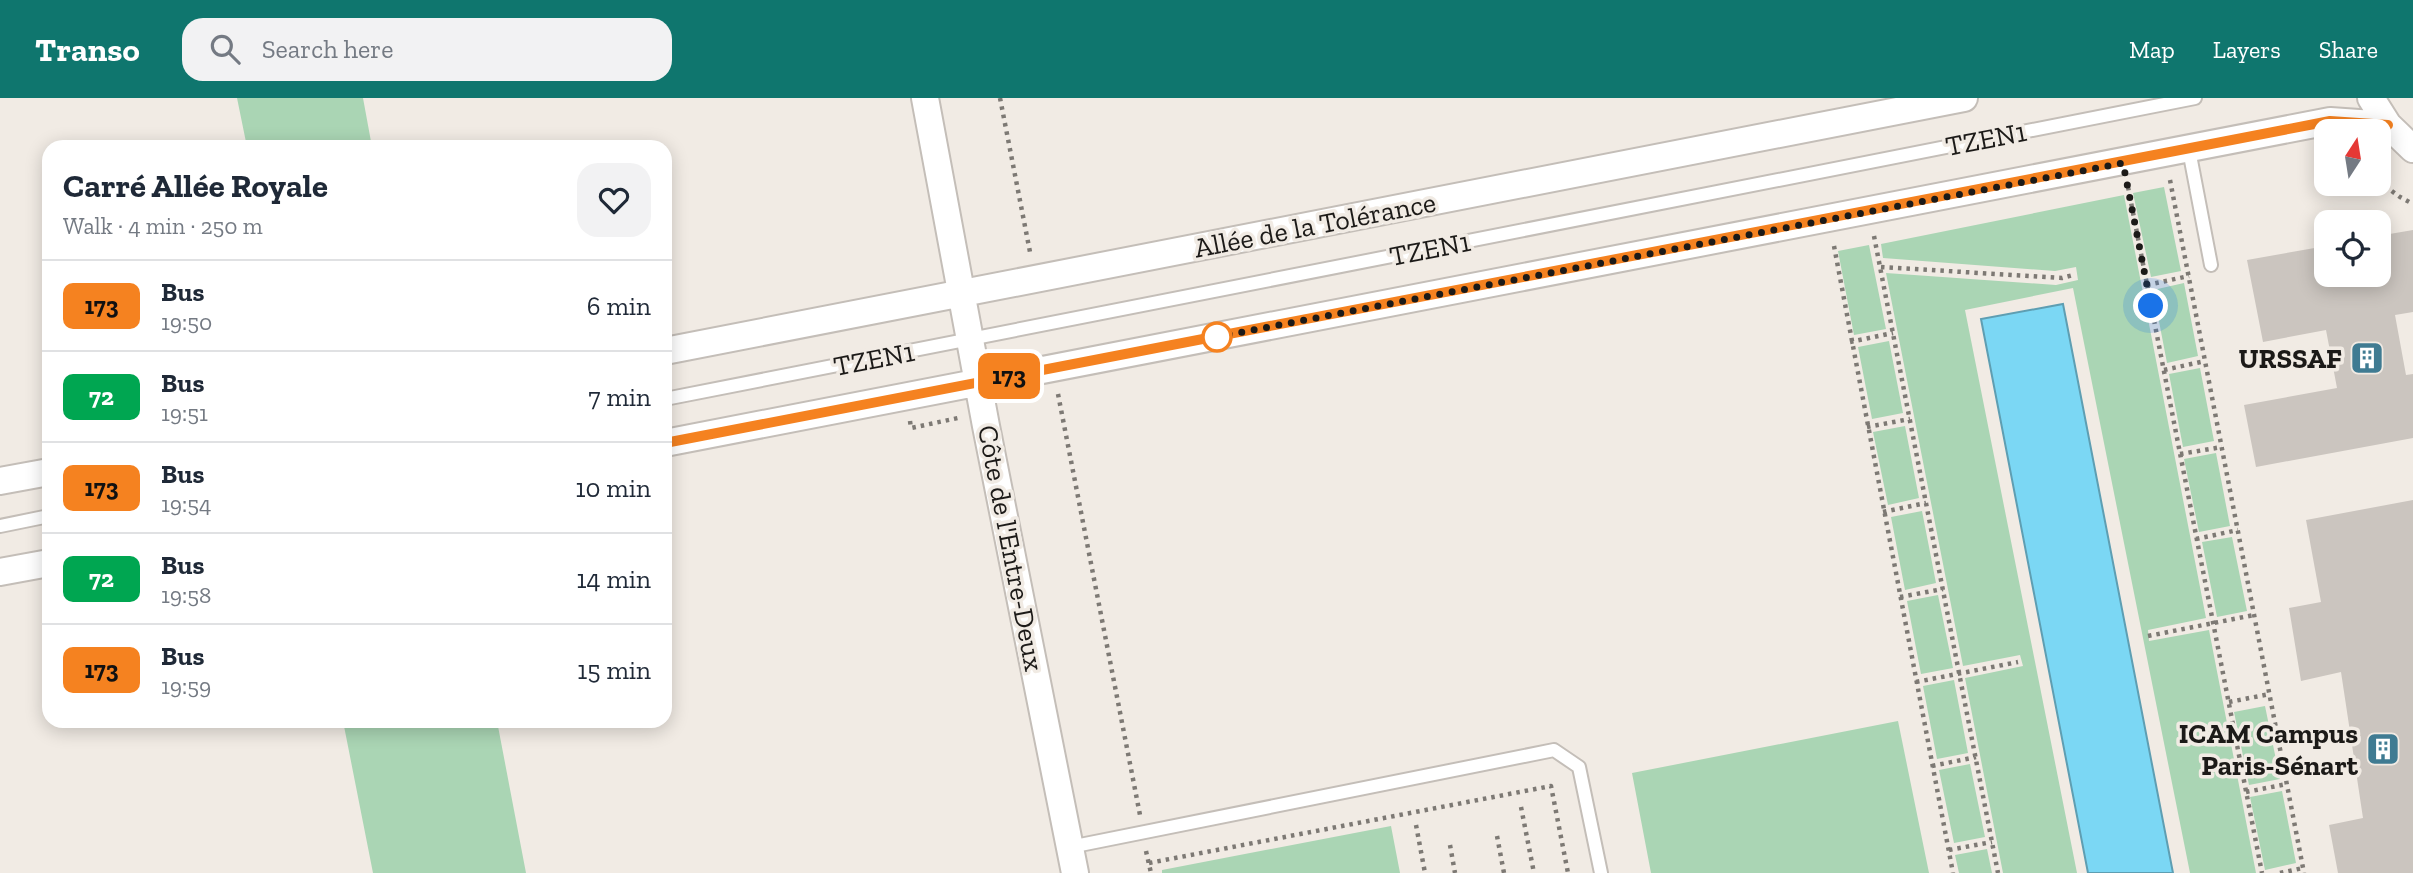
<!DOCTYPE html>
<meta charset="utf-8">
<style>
body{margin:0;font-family:"Zilla Slab",serif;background:#f2f2f3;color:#1f2937;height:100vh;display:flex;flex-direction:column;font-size:26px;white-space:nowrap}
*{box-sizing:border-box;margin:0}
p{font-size:23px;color:#747a83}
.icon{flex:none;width:38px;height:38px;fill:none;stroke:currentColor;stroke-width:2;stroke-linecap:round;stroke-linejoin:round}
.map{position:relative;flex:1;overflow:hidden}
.details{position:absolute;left:42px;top:42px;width:630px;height:588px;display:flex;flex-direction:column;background:#fff;border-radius:21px;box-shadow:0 4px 18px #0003}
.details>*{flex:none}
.badge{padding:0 14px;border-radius:10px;font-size:24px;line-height:46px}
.needle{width:46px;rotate:12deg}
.controls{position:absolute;left:2314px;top:21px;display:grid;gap:14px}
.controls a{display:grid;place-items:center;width:77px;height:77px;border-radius:14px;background:#fff;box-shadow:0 4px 18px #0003;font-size:35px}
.you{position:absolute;width:35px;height:35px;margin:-18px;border:5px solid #fff;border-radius:50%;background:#1a73e8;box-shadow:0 0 0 10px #1a73e833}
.map>.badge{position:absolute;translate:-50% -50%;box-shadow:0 0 0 4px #fff}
.round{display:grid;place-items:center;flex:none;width:74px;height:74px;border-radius:21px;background:#f2f2f3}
.summary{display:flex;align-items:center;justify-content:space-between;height:119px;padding:0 21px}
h1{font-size:33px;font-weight:700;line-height:52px}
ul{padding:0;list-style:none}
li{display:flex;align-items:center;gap:21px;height:91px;padding:0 21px;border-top:2px solid #e0e1e3}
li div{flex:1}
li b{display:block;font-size:26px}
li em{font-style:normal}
li .badge{min-width:77px;font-weight:700;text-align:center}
header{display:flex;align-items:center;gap:42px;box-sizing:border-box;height:98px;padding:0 35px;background:#0f766e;color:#fff}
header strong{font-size:33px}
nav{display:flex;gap:38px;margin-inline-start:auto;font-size:24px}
.search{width:490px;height:63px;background:#f2f2f3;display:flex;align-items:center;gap:18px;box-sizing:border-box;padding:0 24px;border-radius:21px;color:#747a83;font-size:26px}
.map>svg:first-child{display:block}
</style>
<header>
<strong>Transo</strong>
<div class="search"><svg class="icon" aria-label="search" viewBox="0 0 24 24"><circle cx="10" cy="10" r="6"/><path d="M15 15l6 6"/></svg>Search here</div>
<nav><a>Map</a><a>Layers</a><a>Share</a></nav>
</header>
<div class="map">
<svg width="2413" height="775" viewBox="0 0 2413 775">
<rect width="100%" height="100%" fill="#f1ebe4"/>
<path fill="#aad5b4" d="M 237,0 L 363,0 L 372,49 L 247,49 Z
M 2164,89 L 2181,173 L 2151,179 L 2133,95 Z
M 2124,97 L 2206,520 L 2148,532 L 2149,543 L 2209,532 L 2256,775 L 2190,775 L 2073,190 L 1965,212 L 2077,775 L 2003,775 L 1965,580 L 2023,568 L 2020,557 L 1963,568 L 1886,175 L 2056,187 L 2078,182 L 2076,169 L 2055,173 L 1883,160 L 1881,146 Z
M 1869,147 L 1886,231 L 1854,237 L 1838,153 Z
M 2184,185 L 2198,258 L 2167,265 L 2153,192 Z
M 1889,243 L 1903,315 L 1872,321 L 1858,249 Z
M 2200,270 L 2214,343 L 2183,349 L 2169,276 Z
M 1905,328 L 1919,400 L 1888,407 L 1873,334 Z
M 2216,355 L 2230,428 L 2199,434 L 2184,361 Z
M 1922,413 L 1936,485 L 1905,492 L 1891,419 Z
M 2232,439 L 2247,513 L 2217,519 L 2202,444 Z
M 1938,497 L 1953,570 L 1921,576 L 1907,503 Z
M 1954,582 L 1968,655 L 1937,661 L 1923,588 Z
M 2265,608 L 2280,681 L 2249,687 L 2234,614 Z
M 343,623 L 497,623 L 526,775 L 373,775 Z
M 1898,623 L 1929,775 L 1651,775 L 1632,675 Z
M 1970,666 L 1985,739 L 1954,745 L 1939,672 Z
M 2282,693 L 2296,765 L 2265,772 L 2250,699 Z
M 1391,728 L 1400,775 L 1162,775 L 1162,772 Z
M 1987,751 L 1992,775 L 1959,775 L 1955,757 Z"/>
<path fill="#7bd7f4" stroke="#5e9eb2" stroke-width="2" d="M 2063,206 L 2173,775 L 2088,775 L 1981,221 Z"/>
<path fill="#cbc5bf" d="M 2413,132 L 2413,214 L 2395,217 L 2406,277 L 2413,276 L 2413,340 L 2256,369 L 2244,307 L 2337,290 L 2326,232 L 2263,244 L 2247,162 L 2326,148 L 2326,177 L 2378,177 L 2378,138 Z
M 2413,402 L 2413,775 L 2338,775 L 2329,727 L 2363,720 L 2341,574 L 2301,583 L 2289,510 L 2321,504 L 2306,422 Z"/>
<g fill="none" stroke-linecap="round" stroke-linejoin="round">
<defs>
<path id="lane" d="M 2189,52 L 2211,167
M 665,301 L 2195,0
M 0,428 L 49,418
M 1070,749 L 1554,652 L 1579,669 L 1601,775"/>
<path id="street" d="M 925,0 L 986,328 L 1075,775
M 2371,0 L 2388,27 L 2413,51
M 665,253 L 1964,0
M 665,345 L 2330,23 L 2388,27
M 0,383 L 49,374
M 0,474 L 49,465"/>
</defs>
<use href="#lane" stroke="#c4beb8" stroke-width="16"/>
<use href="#street" stroke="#c4beb8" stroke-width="30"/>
<path stroke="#7d7974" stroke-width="4.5" stroke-dasharray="3.5 5" stroke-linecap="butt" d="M 1000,0 L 1030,154
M 2170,82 L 2304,775
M 2378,83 L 2400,99 L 2413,106
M 2128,89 L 2262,775
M 1874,138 L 1998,775
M 1834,148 L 1953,775
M 1881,169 L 2062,180 L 2073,177
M 2147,187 L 2189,178
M 1850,244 L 1893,235
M 2164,272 L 2205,263
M 1058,296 L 1140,717
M 910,323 L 911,330 L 958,320
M 1867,329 L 1910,321
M 2180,356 L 2222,349
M 1883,414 L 1926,405
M 2196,441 L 2238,432
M 1900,499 L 1943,491
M 2148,538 L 2254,517
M 1916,584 L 2018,564
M 2229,604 L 2270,596
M 1932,668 L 1976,659
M 2246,694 L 2287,686
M 1521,709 L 1534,775
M 1416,727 L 1425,775
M 1497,738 L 1504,775
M 1450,747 L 1455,775
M 1949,752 L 1992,744
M 1146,753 L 1151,775
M 1149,765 L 1551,688 L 1568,775
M 2280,775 L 2303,770"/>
<use href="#lane" stroke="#fff" stroke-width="12"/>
<use href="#street" stroke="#fff" stroke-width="26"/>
</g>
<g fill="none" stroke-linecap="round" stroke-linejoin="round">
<defs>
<path id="line" d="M 665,345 L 2330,23 L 2388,27"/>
</defs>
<use href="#line" stroke="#fff" stroke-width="16"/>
<use href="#line" stroke="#f58220" stroke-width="10"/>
<path stroke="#1c1a18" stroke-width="7" stroke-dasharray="0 12.6" d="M 1217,239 L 2123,65 L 2151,208"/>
</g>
<defs>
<symbol id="building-square" viewBox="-11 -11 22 22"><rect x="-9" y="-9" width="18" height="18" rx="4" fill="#3f7b92" stroke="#f1ebe4"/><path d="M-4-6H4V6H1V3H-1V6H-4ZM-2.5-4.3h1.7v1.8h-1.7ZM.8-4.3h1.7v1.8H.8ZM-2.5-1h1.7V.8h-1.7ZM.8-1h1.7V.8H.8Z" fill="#fff"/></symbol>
</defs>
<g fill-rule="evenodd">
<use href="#building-square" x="2348" y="241" width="38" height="38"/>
<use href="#building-square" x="2364" y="632" width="38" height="38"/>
</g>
<circle fill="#fff" stroke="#f58220" stroke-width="3.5" cx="1217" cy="239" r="14"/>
<g text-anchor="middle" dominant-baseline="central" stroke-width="7" stroke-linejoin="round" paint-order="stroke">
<g font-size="28" fill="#1c1a18" stroke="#f1ebe4">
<text transform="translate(1986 41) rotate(-11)">TZEN1</text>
<text transform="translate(1315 127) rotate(-11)">Allée de la Tolérance</text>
<text transform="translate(1430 151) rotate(-11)">TZEN1</text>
<text transform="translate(874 261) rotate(-11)">TZEN1</text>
<text transform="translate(1011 450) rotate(79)">Côte de l'Entre-Deux</text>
</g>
<g font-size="28" font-weight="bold" fill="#1c1a18" stroke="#f1ebe4" text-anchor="end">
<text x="2342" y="260">URSSAF</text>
<text x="2358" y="635">ICAM Campus<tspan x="2358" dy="32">Paris-Sénart</tspan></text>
</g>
</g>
</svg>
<div class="controls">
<a><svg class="needle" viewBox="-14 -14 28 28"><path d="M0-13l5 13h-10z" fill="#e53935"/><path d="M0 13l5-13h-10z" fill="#747a83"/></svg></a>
<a><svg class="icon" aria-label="locate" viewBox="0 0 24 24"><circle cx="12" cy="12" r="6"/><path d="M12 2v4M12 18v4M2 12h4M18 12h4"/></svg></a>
</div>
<div class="you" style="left:2151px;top:208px"></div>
<b class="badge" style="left:1009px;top:278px;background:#f58220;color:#111">173</b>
<section class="details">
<div class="summary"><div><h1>Carré Allée Royale</h1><p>Walk · 4 min · 250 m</p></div><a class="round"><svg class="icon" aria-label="heart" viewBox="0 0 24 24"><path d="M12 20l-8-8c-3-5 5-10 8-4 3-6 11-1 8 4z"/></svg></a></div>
<ul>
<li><span class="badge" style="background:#f58220;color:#111">173</span><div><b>Bus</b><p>19:50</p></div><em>6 min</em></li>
<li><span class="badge" style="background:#00a651;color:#fff">72</span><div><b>Bus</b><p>19:51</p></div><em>7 min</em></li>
<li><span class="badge" style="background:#f58220;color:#111">173</span><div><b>Bus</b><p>19:54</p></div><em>10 min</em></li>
<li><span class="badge" style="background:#00a651;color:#fff">72</span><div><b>Bus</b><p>19:58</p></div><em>14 min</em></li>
<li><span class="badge" style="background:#f58220;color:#111">173</span><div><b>Bus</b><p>19:59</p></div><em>15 min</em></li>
</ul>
</section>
</div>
